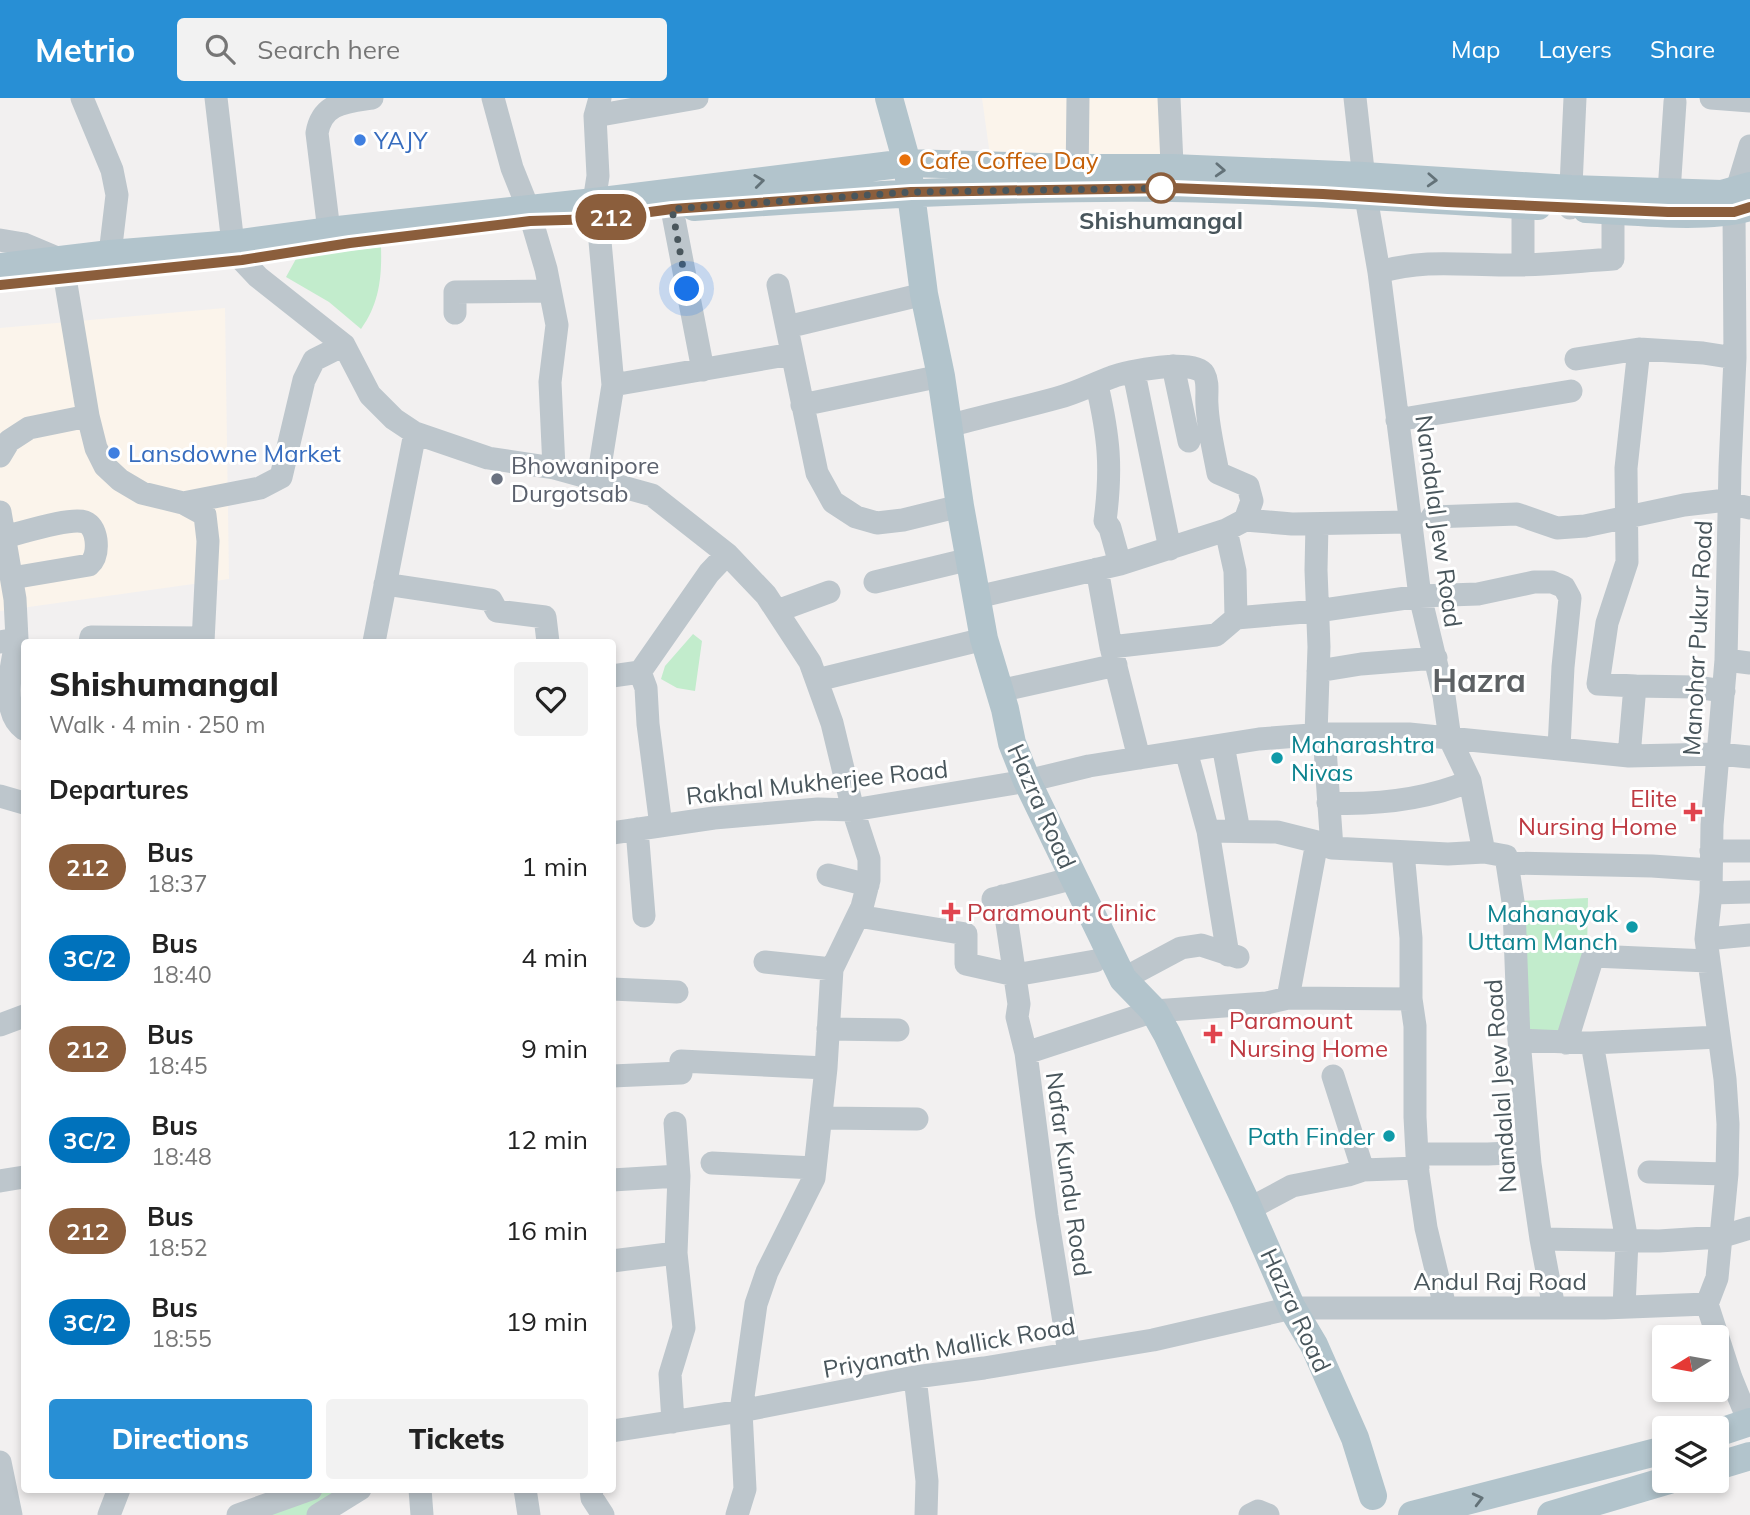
<!DOCTYPE html>
<meta charset="utf-8">
<style>
body{margin:0;font-family:Mulish,sans-serif;background:#f2f2f2;color:#222;height:100vh;display:flex;flex-direction:column;font-size:26px;white-space:nowrap}
*{box-sizing:border-box;margin:0}
p{font-size:23px;color:#767676}
.icon{flex:none;width:38px;height:38px;fill:none;stroke:currentColor;stroke-width:2;stroke-linecap:round;stroke-linejoin:round}
.map{position:relative;flex:1;overflow:hidden}
.sheet{position:absolute;left:21px;top:541px;width:595px;height:854px;display:flex;flex-direction:column;background:#fff;border-radius:7px;box-shadow:0 4px 10px #0003}
.sheet>*{flex:none}
.badge{padding:0 14px;border-radius:23px;font-size:24px;line-height:46px}
.needle{width:46px;rotate:259deg}
.fabs{position:absolute;left:1652px;top:1227px;display:grid;gap:14px}
.fabs a{display:grid;place-items:center;width:77px;height:77px;border-radius:7px;background:#fff;box-shadow:0 4px 10px #0003;font-size:35px}
.you{position:absolute;width:35px;height:35px;margin:-18px;border:5px solid #fff;border-radius:50%;background:#1a73e8;box-shadow:0 0 0 10px #1a73e833}
.map>.badge{position:absolute;translate:-50% -50%;box-shadow:0 0 0 4px #fff}
h2{padding:0 28px;font-size:26px;line-height:63px}
.round{display:grid;place-items:center;flex:none;width:74px;height:74px;border-radius:7px;background:#f2f2f2}
.headline{display:flex;align-items:center;justify-content:space-between;height:119px;padding:0 28px}
h1{font-size:33px;font-weight:800;line-height:52px}
.cta{display:flex;gap:14px;margin-top:auto;padding:14px 28px}
.cta a{flex:1;height:80px;border-radius:7px;background:#288fd5;color:#fff;font-size:28px;font-weight:800;line-height:80px;text-align:center}
.cta a+a{background:#f2f2f2;color:#222}
ul{padding:0;list-style:none}
li{display:flex;align-items:center;gap:21px;height:91px;padding:0 28px}
li div{flex:1}
li b{display:block;font-size:26px}
li em{font-style:normal}
li .badge{min-width:77px;font-weight:700;text-align:center}
header{display:flex;align-items:center;gap:42px;box-sizing:border-box;height:98px;padding:0 35px;background:#288fd5;color:#fff}
header strong{font-size:33px}
nav{display:flex;gap:38px;margin-inline-start:auto;font-size:24px}
.search{width:490px;height:63px;background:#f2f2f2;display:flex;align-items:center;gap:18px;box-sizing:border-box;padding:0 24px;border-radius:7px;color:#767676;font-size:26px}
.map>svg:first-child{display:block}
</style>
<header>
<strong>Metrio</strong>
<div class="search"><svg class="icon" aria-label="search" viewBox="0 0 24 24"><circle cx="10" cy="10" r="6"/><path d="M15 15l6 6"/></svg>Search here</div>
<nav><a>Map</a><a>Layers</a><a>Share</a></nav>
</header>
<div class="map">
<svg width="1750" height="1417" viewBox="0 0 1750 1417">
<rect width="100%" height="100%" fill="#f2f0f0"/>
<path fill="#fbf4eb" d="M 982,0 L 1170,0 L 1174,75 L 992,72 Z
M 225,210 L 229,481 L 0,513 L 0,230 Z"/>
<path fill="#c2eccc" d="M 381,149 C 382,180 379,206 361,231 L 329,204 L 286,179 L 297,159 Z
M 693,536 L 702,543 L 695,593 L 677,590 L 661,581 L 665,568 Z
M 1588,800 L 1587,856 L 1559,937 L 1526,938 L 1518,803 Z
M 310,1392 L 338,1396 L 313,1417 L 240,1417 Z"/>
<g fill="none" stroke-linecap="round" stroke-linejoin="round">
<path stroke="#bdc6cc" stroke-width="23" d="M 82,0 L 112,72 L 117,97 L 110,156
M 216,0 L 233,146 L 242,162 L 258,179 L 344,247 L 370,297 L 394,321 L 415,335 L 488,360 L 554,370 L 652,397 L 727,456 L 766,497 L 810,564 L 832,625 L 853,712 L 869,761 L 869,782 L 862,809 L 832,871 L 826,970 L 814,1080 L 767,1174 L 756,1206 L 741,1313 L 745,1391 L 737,1417
M 493,0 L 512,70 L 528,110 L 546,171 L 557,227 L 550,284 L 554,370
M 1169,0 L 1173,88
M 1355,0 L 1366,99 L 1379,174 L 1420,498 L 1444,598 L 1450,641 L 1470,683 L 1484,754 L 1506,758 L 1514,810 L 1519,942 L 1530,1066 L 1541,1141 L 1554,1210
M 1711,0 L 1750,3
M 595,18 L 697,0
M 1750,48 L 1737,91 L 1734,114 L 1735,260 L 1730,369 L 1726,562 L 1712,727 L 1711,795 L 1706,841 L 1725,981 L 1728,1026 L 1727,1076 L 1717,1180 L 1707,1206 L 1731,1280 L 1745,1314 L 1750,1317
M 1077,84 L 1078,0
M 1669,94 L 1675,4
M 1523,107 L 1523,167
M 1570,110 L 1575,0
M 672,111 L 703,272
M 329,133 L 317,35 C 322,5 345,4 372,0
M 0,142 L 24,146 L 62,162 L 88,318 L 96,350 L 105,368 L 120,382 L 142,395 L 183,405 L 205,417 L 208,443 L 203,544
M 1379,174 C 1430,160 1464,168 1514,167 C 1547,167 1580,163 1613,161 L 1613,112
M 778,187 L 817,375 L 833,404 L 856,419 L 877,425 L 903,422 L 960,408
M 455,215 L 455,194 L 550,193
M 787,229 L 924,196
M 1576,261 L 1639,251 L 1703,255 L 1735,260
M 1173,268 L 1189,343
M 1134,275 L 1170,451
M 613,287 L 792,256
M 1097,287 C 1109,339 1112,370 1105,423 L 1110,430 L 1120,466
M 802,307 L 941,278
M 1397,322 L 1571,293
M 948,328 C 984,318 1021,310 1057,300 C 1076,295 1093,286 1112,279 C 1127,273 1194,260 1204,276 C 1209,285 1206,297 1207,307 C 1208,330 1214,353 1218,375 L 1248,388 L 1252,403 L 1245,422 L 1226,432 L 1120,466 L 977,499
M 0,358 L 9,343 L 29,330 L 88,318
M 598,381 L 613,287 L 598,121 L 594,104 L 598,78 L 595,18 L 600,0
M 183,405 L 260,390 L 281,379 L 304,282 L 314,262 L 344,247
M 0,414 L 15,501 L 17,541 L 0,544
M 1432,419 L 1517,416 L 1557,430 L 1585,428 L 1684,407 L 1718,403 L 1750,410
M 1245,422 L 1292,426 L 1409,424
M 1226,432 L 1235,473 L 1236,520
M 4,439 C 22,435 69,419 85,424 C 92,427 95,435 96,442 C 97,451 96,461 89,467 L 12,480
M 1097,471 L 1111,549 L 1139,660
M 875,484 L 970,461
M 385,486 L 491,502 L 497,513 L 545,519 L 548,544
M 777,513 L 829,494
M 17,541 C 11,568 0,614 24,631
M 90,544 L 91,539 L 203,540
M 374,544 L 415,335
M 1111,549 L 1216,537 L 1236,520 L 1317,513 L 1420,498 L 1478,496 L 1534,484 L 1552,484 L 1564,489 L 1570,500 L 1563,569 L 1559,650
M 1726,562 L 1750,565
M 1318,573 L 1361,566 L 1436,560
M 640,574 L 646,590 L 648,626 L 661,728
M 612,578 L 640,574 L 709,475 L 727,456
M 817,582 L 984,541
M 1635,588 L 1695,589 L 1724,593
M 999,593 L 1116,567
M 1316,636 L 1319,549 L 1316,472 L 1317,426
M 1324,636 L 1332,750
M 1223,647 L 1239,733
M 1186,653 L 1208,733 L 1228,857
M 1629,658 L 1635,588 L 1598,586 L 1607,525 L 1627,464 L 1626,370 L 1639,251
M 0,698 L 24,705
M 1328,705 C 1376,707 1425,702 1470,683
M 637,731 L 644,818
M 1208,733 L 1277,734 L 1317,744
M 612,735 L 714,720 L 818,711 L 853,712 L 1027,683 L 1089,668 L 1139,660 L 1259,641 L 1324,636 L 1409,636 L 1629,658 L 1718,656 L 1750,659
M 1711,753 L 1750,753
M 1403,754 L 1411,840 L 1411,901 L 1415,928 L 1415,1019 L 1418,1075 L 1426,1130 L 1445,1209
M 1507,765 L 1652,768 L 1711,772
M 828,777 L 868,787
M 1711,795 L 1750,794
M 1003,798 L 1019,906 L 1017,919 L 1026,955
M 993,801 L 1074,780
M 858,818 L 966,836 L 966,866 L 1015,877 L 1095,863
M 1706,841 L 1750,837
M 765,864 L 832,871
M 1123,881 L 1181,850 L 1201,847 L 1238,859
M 612,891 L 677,894
M 1288,900 L 1317,744 L 1332,750 L 1448,756 L 1484,754
M 0,927 L 24,918
M 828,931 L 898,932
M 1519,942 L 1592,945 L 1719,939
M 1566,945 L 1593,858 L 1708,863
M 1592,945 L 1627,1143 L 1624,1209
M 612,978 L 681,975 L 681,963 L 826,970
M 1333,978 L 1363,1072
M 821,1020 L 917,1021
M 1417,1056 L 1488,1056 L 1529,1054
M 712,1065 L 815,1070
M 1649,1074 L 1727,1076
M 612,1082 L 679,1078
M 0,1083 L 24,1079
M 1249,1111 L 1292,1088 L 1348,1077 L 1363,1072 L 1418,1070
M 1541,1141 L 1659,1143 L 1720,1139 L 1750,1130
M 612,1163 L 676,1155
M 1069,1255 L 1047,1118 L 1026,955 L 1154,913 L 1267,905 L 1288,900 L 1411,901
M 915,1279 L 927,1383 L 926,1417
M 673,1324 L 670,1276 L 684,1230 L 676,1155 L 679,1078 L 675,1025
M 612,1333 L 741,1313 L 915,1279 L 984,1270 L 1153,1242 L 1292,1210 L 1604,1210 L 1707,1206
M 0,1364 L 11,1417
M 420,1391 L 422,1417
M 525,1391 L 529,1417
M 591,1391 L 592,1400 L 603,1417
M 109,1417 L 119,1391
M 238,1417 L 311,1391
M 318,1417 L 360,1391
M 1250,1417 L 1258,1413 L 1268,1417"/>
<path stroke="#b2c4cc" stroke-width="28" d="M 889,0 L 907,65 L 924,196 L 941,278 L 960,408 L 984,541 L 1005,611 L 1012,645 L 1027,683 L 1123,881 L 1154,913 L 1167,936 L 1244,1100 L 1292,1210 L 1314,1247 L 1355,1340 L 1373,1398
M 694,109 C 853,97 1013,88 1172,90 C 1294,92 1416,101 1538,108
M 1586,111 C 1632,113 1707,122 1750,109
M 0,169 L 110,156 L 233,146 L 329,133 L 594,104 L 907,65 L 1078,70 L 1173,70 L 1364,78 L 1571,91 L 1722,96 L 1750,88
M 1717,1335 L 1750,1324
M 1717,1368 L 1750,1358
M 1412,1417 L 1664,1352
M 1551,1417 L 1669,1382"/>
</g>
<defs><path id="oneway-chevron" d="M-2-3.5L2.5 0L-2 3.5" fill="none" stroke-width="1.6" stroke-linecap="round" stroke-linejoin="round" transform="scale(1.75)"/></defs>
<g stroke="#637278">
<use href="#oneway-chevron" transform="translate(1220 72) rotate(3)"/>
<use href="#oneway-chevron" transform="translate(1432 82) rotate(3)"/>
<use href="#oneway-chevron" transform="translate(759 83) rotate(-7)"/>
<use href="#oneway-chevron" transform="translate(1478 1401) rotate(-14)"/>
</g>
<g fill="none" stroke-linecap="round" stroke-linejoin="round">
<defs>
<path id="line" d="M 0,187 L 242,162 L 350,145 L 530,123 L 598,121 L 672,111 L 911,94 L 1173,90 L 1323,96 L 1447,104 L 1668,114 L 1734,114 L 1750,109"/>
</defs>
<use href="#line" stroke="#fff" stroke-width="16"/>
<use href="#line" stroke="#8b5e3c" stroke-width="10"/>
<path stroke="#49565c" stroke-width="7" stroke-dasharray="0 12.6" d="M 687,191 L 672,111 L 911,94 L 1173,90 L 1161,90"/>
</g>
<g fill="#3f7fe0" stroke="#fff" stroke-width="2.5">
<circle cx="360" cy="42" r="7"/>
<circle cx="114" cy="355" r="7"/>
</g>
<circle fill="#e8710a" stroke="#fff" stroke-width="2.5" cx="905" cy="62" r="7"/>
<circle fill="#fff" stroke="#8b5e3c" stroke-width="3.5" cx="1161" cy="90" r="14"/>
<circle fill="#6b7280" stroke="#fff" stroke-width="2.5" cx="497" cy="381" r="7"/>
<g fill="#0f9aa8" stroke="#fff" stroke-width="2.5">
<circle cx="1277" cy="660" r="7"/>
<circle cx="1632" cy="829" r="7"/>
<circle cx="1389" cy="1038" r="7"/>
</g>
<g fill="#e0444e" stroke="#fff" stroke-width="2.5">
<path d="M1689.5 703.5h7v7h7v7h-7v7h-7v-7h-7v-7h7z"/>
<path d="M947.5 803.5h7v7h7v7h-7v7h-7v-7h-7v-7h7z"/>
<path d="M1209.5 925.5h7v7h7v7h-7v7h-7v-7h-7v-7h7z"/>
</g>
<g text-anchor="middle" dominant-baseline="central" stroke-width="6" stroke-linejoin="round" paint-order="stroke">
<g font-size="24" fill="#366cbe" stroke="#fff" text-anchor="start">
<text x="374" y="42">YAJY</text>
<text x="128" y="355">Lansdowne Market</text>
</g>
<g font-size="24" fill="#c56008" stroke="#fff" text-anchor="start">
<text x="919" y="62">Cafe Coffee Day</text>
</g>
<g font-size="24" font-weight="bold" fill="#49565c" stroke="#fff">
<text x="1161" y="122">Shishumangal</text>
</g>
<g font-size="24" fill="#5b616d" stroke="#fff" text-anchor="start">
<text x="511" y="367">Bhowanipore<tspan x="511" dy="28">Durgotsab</tspan></text>
</g>
<g font-size="24" fill="#49565c" stroke="#fff">
<text transform="translate(1439 423) rotate(82)">Nandalal Jew Road</text>
<text transform="translate(1697 540) rotate(-87)">Manohar Pukur Road</text>
<text transform="translate(817 684) rotate(-6)">Rakhal Mukherjee Road</text>
<text transform="translate(1042 708) rotate(66)">Hazra Road</text>
<text transform="translate(1500 988) rotate(-94)">Nandalal Jew Road</text>
<text transform="translate(1069 1076) rotate(82)">Nafar Kundu Road</text>
<text x="1500" y="1183">Andul Raj Road</text>
<text transform="translate(1296 1212) rotate(65)">Hazra Road</text>
<text transform="translate(949 1249) rotate(-10)">Priyanath Mallick Road</text>
</g>
<g font-size="24" fill="#0d838f" stroke="#fff" text-anchor="end">
<text x="1291" y="646" text-anchor="start">Maharashtra<tspan x="1291" dy="28">Nivas</tspan></text>
<text x="1618" y="815">Mahanayak<tspan x="1618" dy="28">Uttam Manch</tspan></text>
<text x="1375" y="1038">Path Finder</text>
</g>
<g font-size="24" fill="#be3a42" stroke="#fff" text-anchor="start">
<text x="1677" y="700" text-anchor="end">Elite<tspan x="1677" dy="28">Nursing Home</tspan></text>
<text x="967" y="814">Paramount Clinic</text>
<text x="1229" y="922">Paramount<tspan x="1229" dy="28">Nursing Home</tspan></text>
</g>
<g font-size="32" font-weight="bold" fill="#5d6164" stroke="#fff">
<text x="1479" y="582">Hazra</text>
</g>
</g>
</svg>
<div class="fabs">
<a><svg class="needle" viewBox="-14 -14 28 28"><path d="M0-13l5 13h-10z" fill="#e53935"/><path d="M0 13l5-13h-10z" fill="#767676"/></svg></a>
<a><svg class="icon" aria-label="layers" viewBox="0 0 24 24"><path d="M12 4l9 5-9 5-9-5zM3 14l9 5 9-5"/></svg></a>
</div>
<div class="you" style="left:687px;top:191px"></div>
<b class="badge" style="left:611px;top:119px;background:#8b5e3c;color:#fff">212</b>
<section class="sheet">
<div class="headline"><div><h1>Shishumangal</h1><p>Walk · 4 min · 250 m</p></div><a class="round"><svg class="icon" aria-label="heart" viewBox="0 0 24 24"><path d="M12 20l-8-8c-3-5 5-10 8-4 3-6 11-1 8 4z"/></svg></a></div>
<h2>Departures</h2>
<ul>
<li><span class="badge" style="background:#8b5e3c;color:#fff">212</span><div><b>Bus</b><p>18:37</p></div><em>1 min</em></li>
<li><span class="badge" style="background:#0072bc;color:#fff">3C/2</span><div><b>Bus</b><p>18:40</p></div><em>4 min</em></li>
<li><span class="badge" style="background:#8b5e3c;color:#fff">212</span><div><b>Bus</b><p>18:45</p></div><em>9 min</em></li>
<li><span class="badge" style="background:#0072bc;color:#fff">3C/2</span><div><b>Bus</b><p>18:48</p></div><em>12 min</em></li>
<li><span class="badge" style="background:#8b5e3c;color:#fff">212</span><div><b>Bus</b><p>18:52</p></div><em>16 min</em></li>
<li><span class="badge" style="background:#0072bc;color:#fff">3C/2</span><div><b>Bus</b><p>18:55</p></div><em>19 min</em></li>
</ul>
<div class="cta"><a>Directions</a><a>Tickets</a></div>
</section>
</div>
